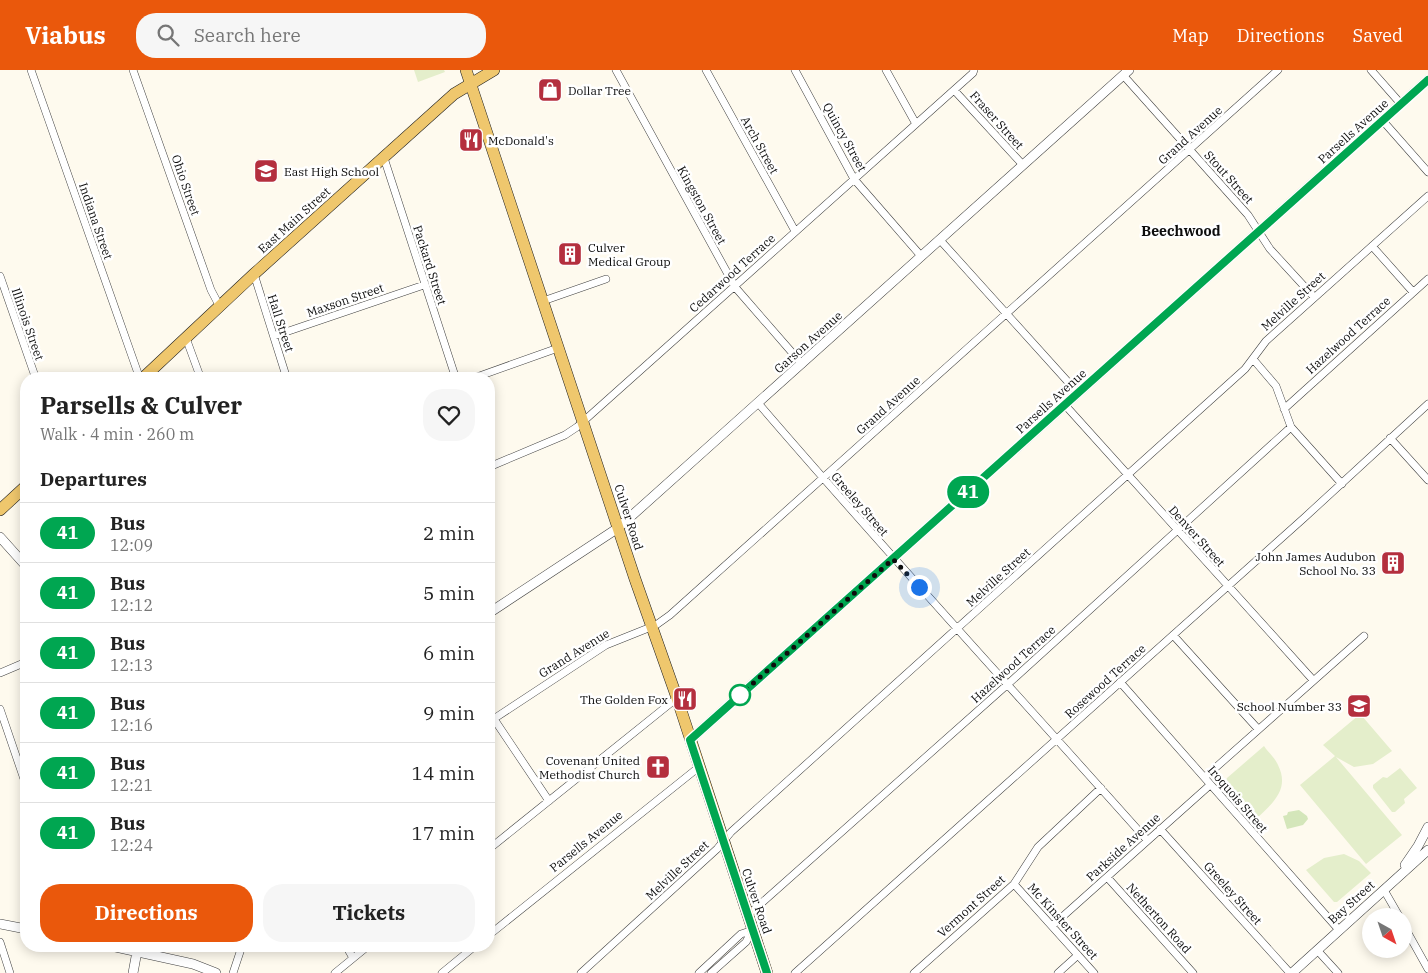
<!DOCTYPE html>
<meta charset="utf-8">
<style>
body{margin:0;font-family:"IBM Plex Serif",serif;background:#f6f6f6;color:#222;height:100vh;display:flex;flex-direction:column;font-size:19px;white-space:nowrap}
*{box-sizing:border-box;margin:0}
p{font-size:16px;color:#767676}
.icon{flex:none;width:28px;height:28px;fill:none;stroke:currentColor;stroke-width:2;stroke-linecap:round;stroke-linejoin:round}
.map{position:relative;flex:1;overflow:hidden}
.sheet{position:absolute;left:20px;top:302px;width:475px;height:580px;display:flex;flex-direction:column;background:#fff;border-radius:20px;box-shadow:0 2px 12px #0003}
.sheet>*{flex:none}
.badge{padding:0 10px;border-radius:16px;font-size:18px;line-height:32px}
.needle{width:32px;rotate:140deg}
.fabs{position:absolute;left:1362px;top:838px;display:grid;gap:10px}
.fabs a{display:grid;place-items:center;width:50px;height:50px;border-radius:50%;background:#fff;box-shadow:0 2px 12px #0003;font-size:25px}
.you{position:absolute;width:25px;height:25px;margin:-12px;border:4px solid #fff;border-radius:50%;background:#1a73e8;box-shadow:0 0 0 8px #1a73e833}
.map>.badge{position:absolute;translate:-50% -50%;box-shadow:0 0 0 2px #fff}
h2{padding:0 20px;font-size:19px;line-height:45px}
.round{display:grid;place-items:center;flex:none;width:52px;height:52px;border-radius:20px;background:#f6f6f6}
.head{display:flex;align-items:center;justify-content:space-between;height:85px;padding:0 20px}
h1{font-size:24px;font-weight:700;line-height:38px}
.action{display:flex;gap:10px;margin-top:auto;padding:10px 20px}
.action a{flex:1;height:58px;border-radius:20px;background:#ea580c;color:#fff;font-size:20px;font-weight:700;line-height:58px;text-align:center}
.action a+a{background:#f6f6f6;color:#222}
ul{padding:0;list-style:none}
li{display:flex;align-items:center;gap:15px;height:60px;padding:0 20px;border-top:1px solid #e0e0e0}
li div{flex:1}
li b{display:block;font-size:19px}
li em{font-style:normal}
li .badge{min-width:55px;font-weight:700;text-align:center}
header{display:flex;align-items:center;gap:30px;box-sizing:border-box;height:70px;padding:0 25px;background:#ea580c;color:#fff}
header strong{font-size:24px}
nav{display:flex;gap:28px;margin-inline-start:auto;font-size:18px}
.search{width:350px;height:45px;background:#f6f6f6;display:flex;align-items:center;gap:12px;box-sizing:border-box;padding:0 18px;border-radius:20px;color:#767676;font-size:19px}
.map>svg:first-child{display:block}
</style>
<header>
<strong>Viabus</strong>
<div class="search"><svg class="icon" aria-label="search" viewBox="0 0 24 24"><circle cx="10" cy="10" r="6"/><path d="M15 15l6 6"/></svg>Search here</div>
<nav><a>Map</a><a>Directions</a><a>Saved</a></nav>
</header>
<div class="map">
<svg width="1428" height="903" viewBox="0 0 1428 903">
<rect width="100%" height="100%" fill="#fefaee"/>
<path fill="#d4e6ba" d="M 1299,740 L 1307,746 L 1308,749 L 1303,755 L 1287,759 L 1283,746 L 1287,745 L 1288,742 Z"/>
<path fill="#e4eecb" d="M 414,0 L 444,0 L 445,2 L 418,12 Z
M 1359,645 L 1362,646 L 1392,681 L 1373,694 L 1354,697 L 1336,687 L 1402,765 L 1366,794 L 1300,715 L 1335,686 L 1323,675 Z
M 1264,676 C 1268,682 1275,688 1278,695 C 1290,719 1273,733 1257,748 L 1226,711 L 1227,708 Z
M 1400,698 L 1417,718 L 1404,729 L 1405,733 L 1395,742 L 1392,742 L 1373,718 L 1373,715 L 1383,707 L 1387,708 Z
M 1344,784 L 1359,791 L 1371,803 L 1337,832 L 1334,832 L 1306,800 L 1324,788 Z"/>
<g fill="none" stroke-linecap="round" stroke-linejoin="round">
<defs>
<path id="minor" d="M 31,0 L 140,309
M 133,0 L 211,220 L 220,237
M 616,0 L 735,217 L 802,294
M 706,0 L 795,161
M 795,0 L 854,109 L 921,186
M 886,0 L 916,54
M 1371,0 L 1401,34
M 1123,5 L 1248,145 L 1270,179 L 1314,227
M 954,20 L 1023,95
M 1383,51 L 1428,102
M 384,88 L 456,309
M 940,170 L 1078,323
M 1372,176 L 1413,222
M 254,204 L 287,309
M 0,206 L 36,309
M 543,231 L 606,209
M 274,266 L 424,215
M 186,268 L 201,309
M 1253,289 L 1276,316 L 1291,357 L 1342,414
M 471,309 L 558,278
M 758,333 C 885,481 1017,624 1147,770
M 1065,335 L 1313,610
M 1284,339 L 1428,209
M 1390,368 L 1428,410
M 489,397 L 565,365 L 577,357 L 973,3 L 974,0
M 1173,565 L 1258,659
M 0,603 L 26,592
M 1120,612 L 1339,860
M 0,639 L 26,715
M 494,649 L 549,731
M 489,652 L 606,575 L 656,555 L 670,545 L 1278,0
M 1205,707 L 1364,566
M 1160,759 L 1290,903
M 489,779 L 677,628
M 1107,807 L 1193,903
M 1014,814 L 1094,903
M 1384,820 L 1399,846
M 748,845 L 1008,614 L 1291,357
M 1052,856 L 1210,715
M 1404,856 L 1428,899
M 489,865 L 699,697
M 0,872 L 10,903
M 346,876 L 353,888
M 1317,880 L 1338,903
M 233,903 L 242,876
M 335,903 L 368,876
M 442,903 L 475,876
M 581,903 L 717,779 L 731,762 L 1245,299 L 1266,271 L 1428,126
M 699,903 L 741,864 L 753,860
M 711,903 L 746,872 L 752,861
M 795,903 L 1304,448 L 1428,334
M 914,903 L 1014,814 L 1038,777 L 1101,718
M 1058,903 L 1078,885"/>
<path id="tertiary" d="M 0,467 L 26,496
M 489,543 L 618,458 L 1129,0
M 690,670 L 1428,10
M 1405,795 L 1418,776 L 1428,757
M 0,854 L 26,859
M 111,876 L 193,894 L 216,903
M 133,903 L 138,876
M 1292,903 L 1428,780"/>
<path id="primary" d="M 466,0 L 635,509 L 677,628 L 767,903
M 142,309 L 254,204 L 454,24 L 494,0
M 0,440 L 26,416"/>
</defs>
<use href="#minor" stroke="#404040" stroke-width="8"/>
<use href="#tertiary" stroke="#404040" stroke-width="10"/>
<use href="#primary" stroke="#1e1e1e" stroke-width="12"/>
<use href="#minor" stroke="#fff" stroke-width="7"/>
<use href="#tertiary" stroke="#fff" stroke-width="9"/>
<use href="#primary" stroke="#efc76d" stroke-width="11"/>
</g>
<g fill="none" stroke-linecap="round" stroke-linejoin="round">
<defs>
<path id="line" d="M 767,903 L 690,670 L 1428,10"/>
</defs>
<use href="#line" stroke="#fff" stroke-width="11"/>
<use href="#line" stroke="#00a651" stroke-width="8"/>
<path stroke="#0d0d0d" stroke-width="5" stroke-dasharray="0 9" d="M 740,625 L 893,489 L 919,517"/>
</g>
<defs>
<symbol id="shop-square" viewBox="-11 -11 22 22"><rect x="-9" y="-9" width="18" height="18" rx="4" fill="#b42f3e" stroke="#fff"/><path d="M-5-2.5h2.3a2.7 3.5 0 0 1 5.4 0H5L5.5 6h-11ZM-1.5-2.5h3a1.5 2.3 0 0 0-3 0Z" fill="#fff"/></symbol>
<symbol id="restaurant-square" viewBox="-11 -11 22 22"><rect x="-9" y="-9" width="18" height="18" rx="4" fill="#b42f3e" stroke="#fff"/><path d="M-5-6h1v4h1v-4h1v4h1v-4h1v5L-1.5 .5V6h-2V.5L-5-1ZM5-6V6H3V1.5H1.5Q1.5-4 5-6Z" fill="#fff"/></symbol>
<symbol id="school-square" viewBox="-11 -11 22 22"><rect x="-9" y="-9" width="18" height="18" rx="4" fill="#b42f3e" stroke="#fff"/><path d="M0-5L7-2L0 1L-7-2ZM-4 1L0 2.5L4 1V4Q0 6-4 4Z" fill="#fff"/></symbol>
<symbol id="building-square" viewBox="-11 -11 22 22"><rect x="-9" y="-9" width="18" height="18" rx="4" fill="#b42f3e" stroke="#fff"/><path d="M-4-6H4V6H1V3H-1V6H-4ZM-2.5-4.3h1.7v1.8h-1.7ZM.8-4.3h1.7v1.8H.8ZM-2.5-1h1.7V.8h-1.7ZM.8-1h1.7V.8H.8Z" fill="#fff"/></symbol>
<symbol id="church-square" viewBox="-11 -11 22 22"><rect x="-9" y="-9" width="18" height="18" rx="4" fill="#b42f3e" stroke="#fff"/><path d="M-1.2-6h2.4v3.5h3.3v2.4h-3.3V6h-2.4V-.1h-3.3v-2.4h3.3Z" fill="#fff"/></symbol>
</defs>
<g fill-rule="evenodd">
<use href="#shop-square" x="536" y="6" width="28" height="28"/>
<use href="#restaurant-square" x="457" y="56" width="28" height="28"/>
<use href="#school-square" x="252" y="87" width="28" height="28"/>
<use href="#building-square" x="556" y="170" width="28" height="28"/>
<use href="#building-square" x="1379" y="479" width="28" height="28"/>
<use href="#restaurant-square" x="671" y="615" width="28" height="28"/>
<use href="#school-square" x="1345" y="622" width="28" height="28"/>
<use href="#church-square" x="644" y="683" width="28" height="28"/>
</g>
<circle fill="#fff" stroke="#00a651" stroke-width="2.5" cx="740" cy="625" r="10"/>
<g text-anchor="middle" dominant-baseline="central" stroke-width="5" stroke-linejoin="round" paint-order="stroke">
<g font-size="12" fill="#0d0d0d" stroke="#fff" text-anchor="start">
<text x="568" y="20">Dollar Tree</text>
<text x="488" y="70">McDonald's</text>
<text x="284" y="101">East High School</text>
<text x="588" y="177">Culver<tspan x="588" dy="14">Medical Group</tspan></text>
<text x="1376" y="486" text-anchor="end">John James Audubon<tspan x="1376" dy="14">School No. 33</tspan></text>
<text x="668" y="629" text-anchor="end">The Golden Fox</text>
<text x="1342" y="636" text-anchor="end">School Number 33</text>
<text x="640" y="690" text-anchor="end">Covenant United<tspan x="640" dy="14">Methodist Church</tspan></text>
</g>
<g font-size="12" fill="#0d0d0d" stroke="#fff">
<text transform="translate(997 50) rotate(48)">Fraser Street</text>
<text transform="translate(1353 61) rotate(-42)">Parsells Avenue</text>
<text transform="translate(1190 65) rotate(-42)">Grand Avenue</text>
<text transform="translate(845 67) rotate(61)">Quincy Street</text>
<text transform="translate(760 75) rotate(61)">Arch Street</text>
<text transform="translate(1229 107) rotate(48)">Stout Street</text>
<text transform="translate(186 115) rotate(71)">Ohio Street</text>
<text transform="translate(702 135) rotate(61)">Kingston Street</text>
<text transform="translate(294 150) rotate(-42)">East Main Street</text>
<text transform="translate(96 151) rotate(71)">Indiana Street</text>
<text transform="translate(430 195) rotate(72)">Packard Street</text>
<text transform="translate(732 203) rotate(-42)">Cedarwood Terrace</text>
<text transform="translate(345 230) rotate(-19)">Maxson Street</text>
<text transform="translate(1293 231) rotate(-42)">Melville Street</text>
<text transform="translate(281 253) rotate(72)">Hall Street</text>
<text transform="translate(28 254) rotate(71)">Illinois Street</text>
<text transform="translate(1348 265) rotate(-42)">Hazelwood Terrace</text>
<text transform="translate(808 272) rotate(-42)">Garson Avenue</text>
<text transform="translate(1051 331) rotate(-42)">Parsells Avenue</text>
<text transform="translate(888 335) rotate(-42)">Grand Avenue</text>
<text transform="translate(860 434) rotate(49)">Greeley Street</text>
<text transform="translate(629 447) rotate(72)">Culver Road</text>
<text transform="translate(1197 466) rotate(48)">Denver Street</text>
<text transform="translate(998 507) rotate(-42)">Melville Street</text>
<text transform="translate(574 583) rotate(-32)">Grand Avenue</text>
<text transform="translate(1013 594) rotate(-42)">Hazelwood Terrace</text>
<text transform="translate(1105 611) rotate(-42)">Rosewood Terrace</text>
<text transform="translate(1238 729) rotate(49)">Iroquois Street</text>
<text transform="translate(586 771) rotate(-39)">Parsells Avenue</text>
<text transform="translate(1123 777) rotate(-42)">Parkside Avenue</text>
<text transform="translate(677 800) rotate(-43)">Melville Street</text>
<text transform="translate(1233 823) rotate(48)">Greeley Street</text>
<text transform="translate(757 831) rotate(71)">Culver Road</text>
<text transform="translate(1351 832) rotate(-42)">Bay Street</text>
<text transform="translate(971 836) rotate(-42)">Vermont Street</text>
<text transform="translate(1159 848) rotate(48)">Netherton Road</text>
<text transform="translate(1063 851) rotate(48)">Mc Kinster Street</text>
</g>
<g font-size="14" font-weight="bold" fill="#0d0d0d" stroke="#fff">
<text x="1181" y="161">Beechwood</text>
</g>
</g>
</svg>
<div class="fabs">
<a><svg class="needle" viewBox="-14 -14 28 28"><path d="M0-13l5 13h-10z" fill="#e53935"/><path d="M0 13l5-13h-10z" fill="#767676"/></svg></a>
</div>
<div class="you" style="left:919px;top:517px"></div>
<b class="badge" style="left:968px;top:422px;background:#00a651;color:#fff">41</b>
<section class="sheet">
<div class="head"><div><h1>Parsells &amp; Culver</h1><p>Walk · 4 min · 260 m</p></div><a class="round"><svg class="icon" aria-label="heart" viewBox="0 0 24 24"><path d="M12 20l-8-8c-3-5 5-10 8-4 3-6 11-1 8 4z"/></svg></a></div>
<h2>Departures</h2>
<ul>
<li><span class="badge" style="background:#00a651;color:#fff">41</span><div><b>Bus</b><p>12:09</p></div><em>2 min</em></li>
<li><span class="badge" style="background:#00a651;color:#fff">41</span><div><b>Bus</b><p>12:12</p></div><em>5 min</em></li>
<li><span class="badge" style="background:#00a651;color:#fff">41</span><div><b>Bus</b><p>12:13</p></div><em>6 min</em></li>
<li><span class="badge" style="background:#00a651;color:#fff">41</span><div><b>Bus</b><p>12:16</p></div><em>9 min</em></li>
<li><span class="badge" style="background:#00a651;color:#fff">41</span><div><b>Bus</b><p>12:21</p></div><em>14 min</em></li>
<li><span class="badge" style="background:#00a651;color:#fff">41</span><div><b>Bus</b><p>12:24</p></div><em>17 min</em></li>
</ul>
<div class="action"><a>Directions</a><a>Tickets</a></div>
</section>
</div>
